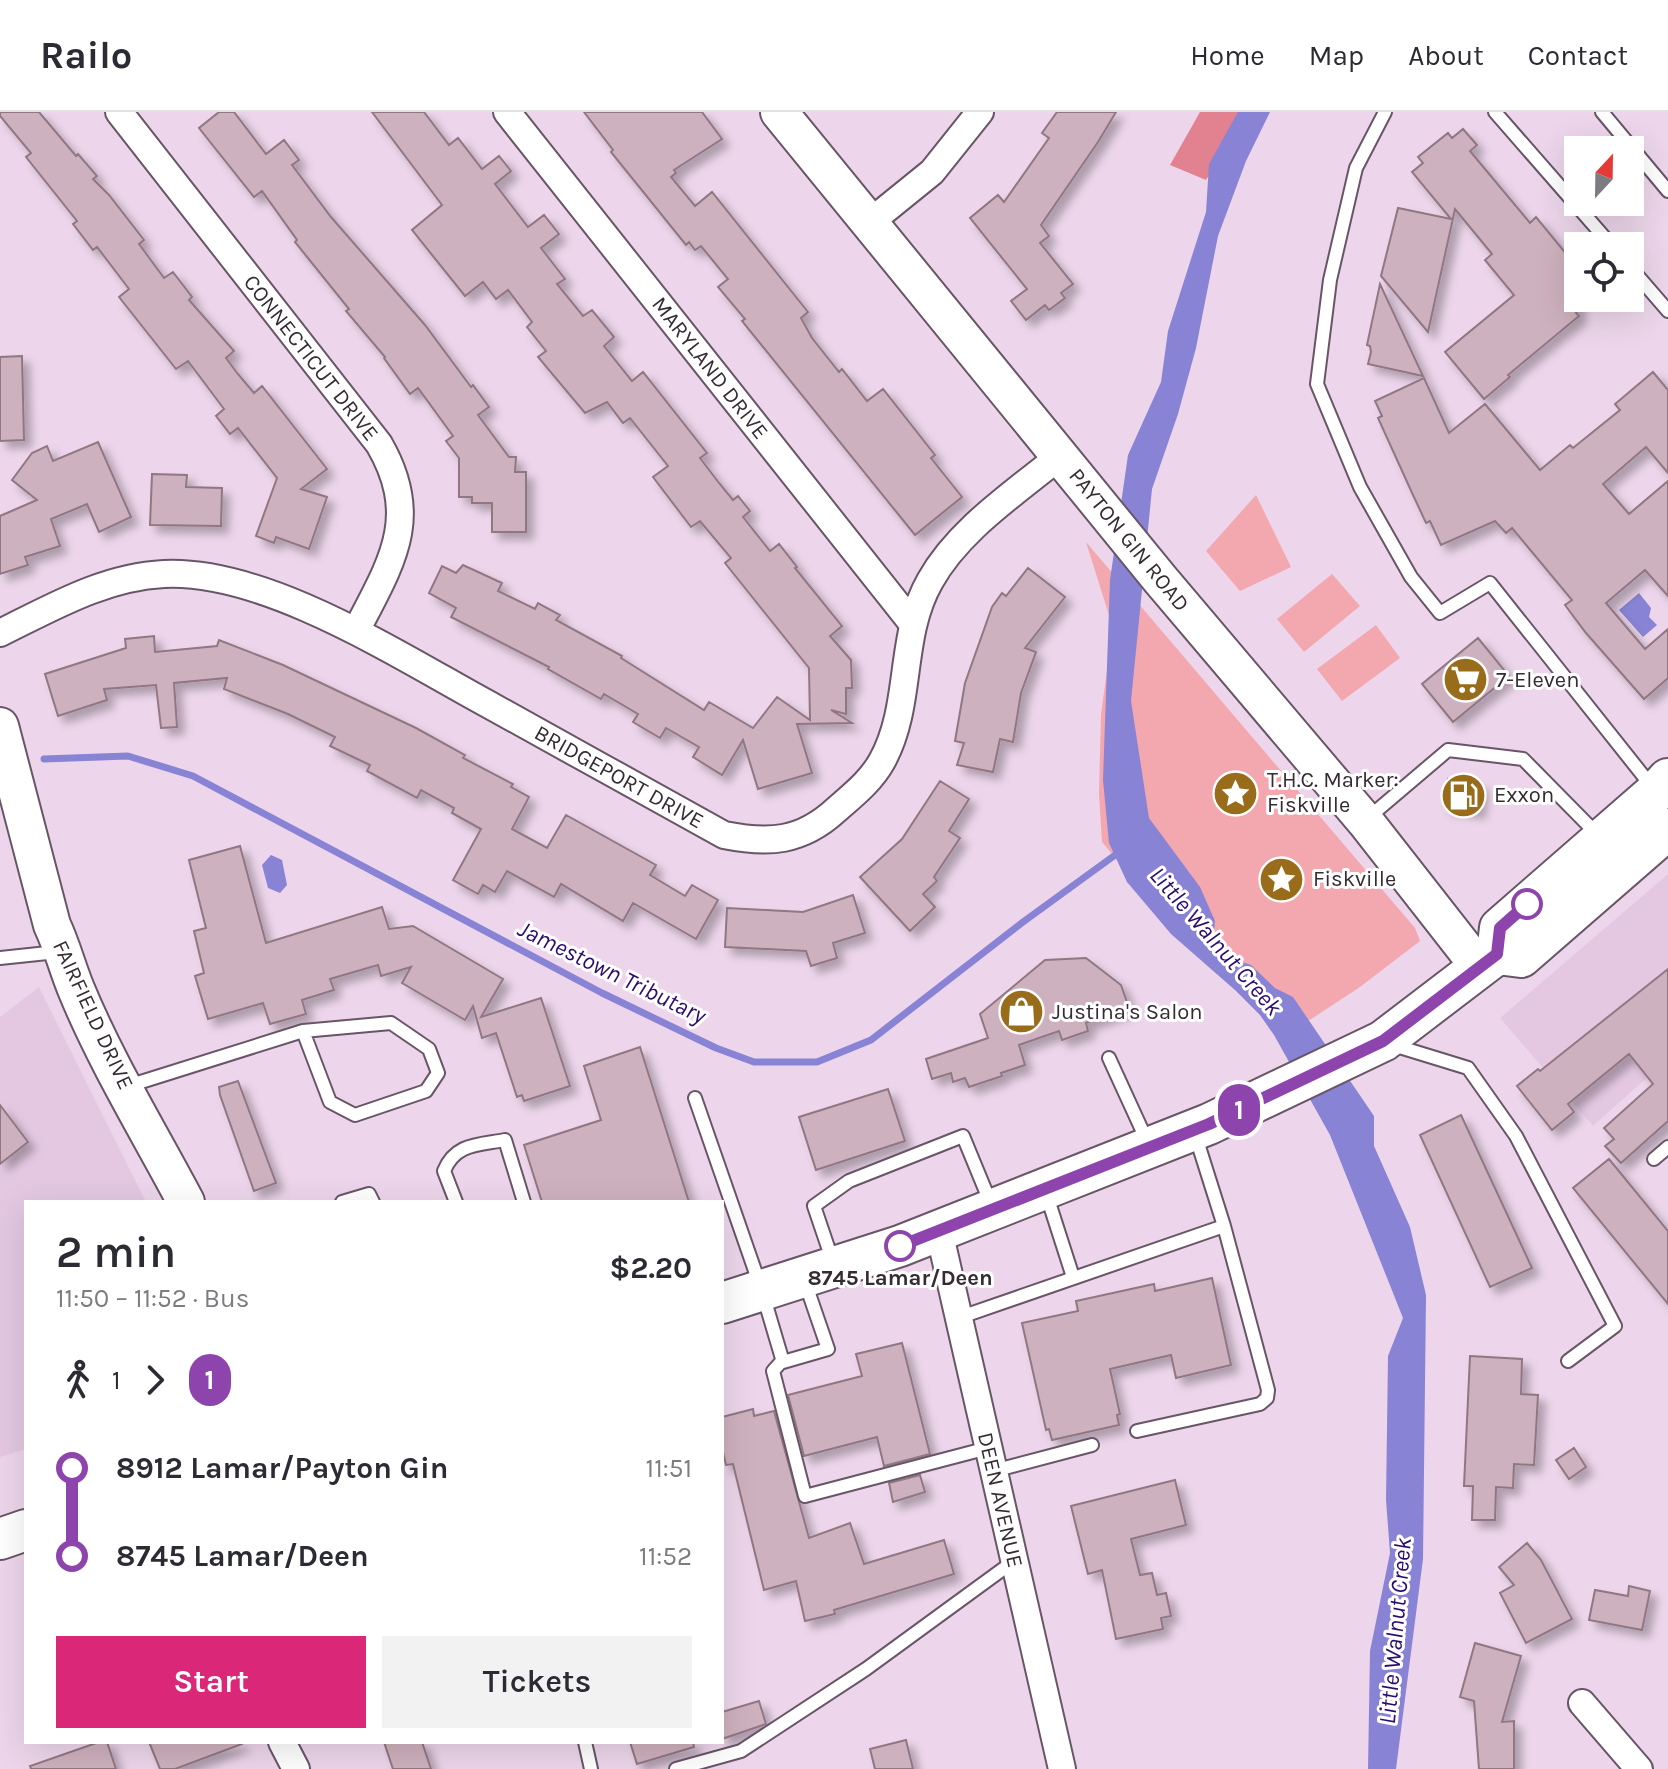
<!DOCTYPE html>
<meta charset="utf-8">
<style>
body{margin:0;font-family:Karla,sans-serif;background:#f2f2f3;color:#2b2b33;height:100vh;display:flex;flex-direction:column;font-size:30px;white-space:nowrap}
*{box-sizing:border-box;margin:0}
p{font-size:26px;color:#7c7c81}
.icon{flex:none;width:44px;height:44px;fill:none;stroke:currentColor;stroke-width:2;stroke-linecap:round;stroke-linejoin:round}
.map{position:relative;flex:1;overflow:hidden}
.side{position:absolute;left:24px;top:1088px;width:700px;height:544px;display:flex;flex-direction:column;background:#fff;border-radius:0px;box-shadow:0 8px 32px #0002}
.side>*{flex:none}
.badge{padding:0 16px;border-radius:26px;font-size:28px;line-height:52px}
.needle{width:52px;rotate:22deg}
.tools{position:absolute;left:1564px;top:24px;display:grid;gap:16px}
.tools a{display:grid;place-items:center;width:80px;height:80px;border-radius:0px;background:#fff;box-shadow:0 8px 32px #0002;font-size:40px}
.map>.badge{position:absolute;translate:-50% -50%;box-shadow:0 0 0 4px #fff}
.legs{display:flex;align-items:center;gap:12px;height:88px;padding:0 32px;font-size:26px}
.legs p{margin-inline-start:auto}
.head{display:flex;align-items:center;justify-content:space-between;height:136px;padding:0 32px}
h1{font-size:44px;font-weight:600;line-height:60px}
.action{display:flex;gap:16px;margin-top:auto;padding:16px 32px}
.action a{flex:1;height:92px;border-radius:0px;background:#db2777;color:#fff;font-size:32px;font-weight:600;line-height:92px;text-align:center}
.action a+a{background:#f2f2f3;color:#2b2b33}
ul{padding:0 32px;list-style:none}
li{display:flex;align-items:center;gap:28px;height:88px;font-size:30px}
li i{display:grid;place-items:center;width:12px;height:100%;margin:0 10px;background:currentColor}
li i::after{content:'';width:20px;height:20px;margin:-10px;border:6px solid;border-radius:50%;background:#fff}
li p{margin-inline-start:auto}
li:first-child i{background:linear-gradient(#0000 50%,currentColor 0)}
li:last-child i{background:linear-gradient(currentColor 50%,#0000 0)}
header{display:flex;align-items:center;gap:48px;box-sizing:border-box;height:112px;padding:0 40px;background:#fff;border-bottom:2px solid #e1e1e2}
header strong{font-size:38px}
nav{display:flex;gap:44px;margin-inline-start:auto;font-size:28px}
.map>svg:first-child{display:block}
</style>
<header>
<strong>Railo</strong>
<nav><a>Home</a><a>Map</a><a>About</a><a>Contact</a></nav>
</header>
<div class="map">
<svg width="1668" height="1657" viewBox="0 0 1668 1657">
<defs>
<filter id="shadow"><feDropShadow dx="7" dy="7" stdDeviation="4" flood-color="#0004"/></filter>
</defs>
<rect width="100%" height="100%" fill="#edd6eb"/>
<path fill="#e4c8e2" d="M 1668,762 L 1668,947 L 1593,1014 L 1500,906 Z
M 39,875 L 146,1090 L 26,1090 L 26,1337 L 0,1345 L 0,905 Z"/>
<path fill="#f3a7af" d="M 1256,383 L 1291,455 L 1240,479 L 1206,439 Z
M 1086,430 L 1415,816 L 1420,829 L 1360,875 L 1296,917 L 1197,843 L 1102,730 L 1099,682 L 1101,602 L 1113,516 Z
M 1332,462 L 1360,494 L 1304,540 L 1277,507 Z
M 1376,513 L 1400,546 L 1342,589 L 1317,557 Z"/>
<path fill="#e2818f" d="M 1200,0 L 1256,0 L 1231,27 L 1206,68 L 1170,53 Z"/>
<path fill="#8883d4" d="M 1238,0 L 1270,0 L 1246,49 L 1218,124 L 1196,236 L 1178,302 L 1152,377 L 1131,589 L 1149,706 L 1200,775 L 1215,809 L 1214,820 L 1242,850 L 1251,853 L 1275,876 L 1293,885 L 1374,1004 L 1374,1034 L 1410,1115 L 1426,1183 L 1423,1447 L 1396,1657 L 1368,1657 L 1370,1539 L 1390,1441 L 1386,1388 L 1388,1244 L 1403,1206 L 1330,1023 L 1274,923 L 1260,903 L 1235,878 L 1171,822 L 1127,770 L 1109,731 L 1103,668 L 1110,468 L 1128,343 L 1161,270 L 1168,219 L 1206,100 L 1209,52 Z
M 1639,481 L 1651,496 L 1649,505 L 1657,513 L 1643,525 L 1619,498 Z
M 271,743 L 282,748 L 287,773 L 280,781 L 268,776 L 262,753 Z"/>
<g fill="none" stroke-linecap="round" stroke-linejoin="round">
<path stroke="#8883d4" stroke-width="7" d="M 44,647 L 128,644 L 193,664 L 602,881 L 716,936 L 754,950 L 817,950 L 871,928 L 1023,810 L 1122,738"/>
</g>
<path fill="#ceb1be" stroke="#917782" stroke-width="2" filter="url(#shadow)" d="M 0,0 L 39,0 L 76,44 L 78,42 L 97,64 L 93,67 L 109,83 L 144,128 L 139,132 L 164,166 L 173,160 L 192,185 L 189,188 L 234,239 L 226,246 L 237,261 L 254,281 L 262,274 L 327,357 L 301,377 L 327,385 L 309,437 L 276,425 L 274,431 L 256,424 L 277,366 L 238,316 L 230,322 L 216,304 L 224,297 L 188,249 L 176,257 L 119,185 L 129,177 L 97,135 L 93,138 L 73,112 L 77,109 L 26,45 L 31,41 L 0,4 Z
M 219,0 L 234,0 L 266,42 L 284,28 L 299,48 L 292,53 L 331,105 L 425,213 L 471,275 L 473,273 L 489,295 L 478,303 L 509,345 L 516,345 L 515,360 L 526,360 L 526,420 L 492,420 L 492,391 L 472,391 L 472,385 L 459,385 L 459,346 L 446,329 L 453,324 L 418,276 L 410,282 L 384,246 L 385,245 L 346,199 L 349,197 L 295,130 L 297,128 L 262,79 L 254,85 L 199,16 Z
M 372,0 L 424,0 L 449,33 L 458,26 L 482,57 L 499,44 L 511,59 L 495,72 L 528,115 L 544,103 L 559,122 L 541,136 L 565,167 L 557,172 L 583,204 L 592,198 L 614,225 L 604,234 L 632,269 L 643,260 L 707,341 L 700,346 L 719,371 L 733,388 L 738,384 L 750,399 L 743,405 L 770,439 L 779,432 L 797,455 L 795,456 L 842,514 L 830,524 L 851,548 L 852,576 L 846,576 L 846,602 L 831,598 L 852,611 L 797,612 L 812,661 L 758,677 L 743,628 L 722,663 L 693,645 L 699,635 L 666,616 L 660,626 L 633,610 L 638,602 L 604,582 L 601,587 L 548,557 L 549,555 L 451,505 L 456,496 L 429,481 L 442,454 L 456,461 L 463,453 L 502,471 L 498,479 L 535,497 L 538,491 L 560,503 L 556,508 L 622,544 L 621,546 L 704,598 L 709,590 L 753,616 L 777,585 L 810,608 L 809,556 L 725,451 L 731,446 L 700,409 L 691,415 L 653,365 L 668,354 L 630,306 L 623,311 L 607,290 L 585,301 L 538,245 L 546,239 L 527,215 L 532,210 L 508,178 L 496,187 L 483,170 L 465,184 L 412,118 L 442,93 Z
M 584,0 L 702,0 L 722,27 L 674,58 L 676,61 L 671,65 L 695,94 L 712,80 L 808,200 L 801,206 L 812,226 L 839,260 L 842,257 L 867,289 L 883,277 L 935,343 L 931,346 L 962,385 L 915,423 L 742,209 L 745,207 L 718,175 L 728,167 L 701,134 L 695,138 L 689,130 L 686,133 L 611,40 L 613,38 Z
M 1057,0 L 1116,0 L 1098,30 L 1041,113 L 1049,124 L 1040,131 L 1073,172 L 1061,181 L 1065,186 L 1049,198 L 1045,193 L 1026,208 L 1011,189 L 1027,177 L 970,106 L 998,83 L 1004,90 L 1049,26 L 1042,21 Z
M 1463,17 L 1477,33 L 1470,39 L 1530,111 L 1536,105 L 1568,144 L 1578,136 L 1578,199 L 1576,201 L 1579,204 L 1508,263 L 1510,265 L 1484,287 L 1445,240 L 1514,183 L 1485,148 L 1492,142 L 1455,97 L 1428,220 L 1381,164 L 1398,96 L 1451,107 L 1412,60 L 1423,51 L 1418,45 L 1448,21 L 1452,26 Z
M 1380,172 L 1423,264 L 1368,252 L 1371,240 L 1370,234 L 1367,233 Z
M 22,244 L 24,328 L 0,329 L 0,245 Z
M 1653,260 L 1668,278 L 1668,361 L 1646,335 L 1603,372 L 1629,402 L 1668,369 L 1668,484 L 1645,458 L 1606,491 L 1645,537 L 1668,517 L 1668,566 L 1644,587 L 1586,521 L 1565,493 L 1572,488 L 1512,416 L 1506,421 L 1495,409 L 1441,433 L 1430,409 L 1426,411 L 1413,383 L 1378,306 L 1382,304 L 1375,289 L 1424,266 L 1449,321 L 1485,292 L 1540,358 L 1570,333 L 1573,336 L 1620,298 L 1615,292 Z
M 98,330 L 131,405 L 99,420 L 87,392 L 51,407 L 60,434 L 25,445 L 28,453 L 0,462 L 0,404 L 37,388 L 12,368 L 32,341 L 47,334 L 53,349 Z
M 152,362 L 187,363 L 186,375 L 222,376 L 221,414 L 150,413 Z
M 1028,456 L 1065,485 L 1025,536 L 1036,540 L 1021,581 L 1013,630 L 1000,627 L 993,660 L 957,653 L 964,631 L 955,629 L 965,571 L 992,495 L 1002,481 L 1006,484 Z
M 154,524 L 155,540 L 217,534 L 219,528 L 283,553 L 416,616 L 465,643 L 463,646 L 513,672 L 511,675 L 529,685 L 512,717 L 547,736 L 566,703 L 656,753 L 650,763 L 685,784 L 692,773 L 718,788 L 696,827 L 633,791 L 623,809 L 561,772 L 554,785 L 507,759 L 495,780 L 483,773 L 478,782 L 453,768 L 481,717 L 452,701 L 454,696 L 421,678 L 417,686 L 367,659 L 370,653 L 330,634 L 335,625 L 288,602 L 224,577 L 227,566 L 174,571 L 177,615 L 161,616 L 156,573 L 104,577 L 107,588 L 58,604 L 45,562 L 126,536 L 125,527 Z
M 1478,526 L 1509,564 L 1453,610 L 1422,572 Z
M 1448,667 L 1481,672 L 1478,699 L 1444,694 Z
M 940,669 L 969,687 L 949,719 L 960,726 L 934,765 L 937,769 L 923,782 L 935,795 L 910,819 L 860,765 L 902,727 Z
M 240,734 L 266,831 L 382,795 L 389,817 L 413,814 L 503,867 L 481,905 L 541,886 L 570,974 L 524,989 L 522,983 L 517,985 L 496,921 L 482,926 L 473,894 L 465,908 L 402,871 L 411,855 L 381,864 L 378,853 L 330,867 L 334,878 L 302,888 L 306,902 L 270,912 L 263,891 L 208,907 L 195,864 L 204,861 L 194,819 L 206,816 L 189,748 Z
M 853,783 L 865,821 L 833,831 L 837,846 L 811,854 L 806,839 L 725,835 L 727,796 L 803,800 Z
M 1086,846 L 1121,873 L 1129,896 L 1086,911 L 1088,919 L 1062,928 L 1059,919 L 1019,933 L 1025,953 L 1001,961 L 1002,964 L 969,975 L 965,966 L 953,970 L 951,961 L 932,967 L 926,947 L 988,926 L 980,902 L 1045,848 Z
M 1668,857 L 1668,1009 L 1621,1051 L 1605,1034 L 1614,1027 L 1604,1016 L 1653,972 L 1629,942 L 1568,992 L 1574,1000 L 1552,1018 L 1517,974 L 1538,957 L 1540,959 Z
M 640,935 L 689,1090 L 542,1090 L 524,1033 L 601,1008 L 584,954 Z
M 238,969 L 276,1071 L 254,1079 L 220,983 L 219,975 Z
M 888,977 L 905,1029 L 816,1058 L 799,1005 Z
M 0,993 L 28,1030 L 0,1052 Z
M 1461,1003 L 1532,1156 L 1490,1175 L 1420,1023 Z
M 1609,1047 L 1668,1119 L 1668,1192 L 1573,1076 Z
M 1212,1166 L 1231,1253 L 1176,1266 L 1171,1243 L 1110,1257 L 1120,1302 L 1117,1303 L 1119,1313 L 1052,1328 L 1049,1317 L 1046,1318 L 1022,1211 L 1078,1199 L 1076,1189 L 1154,1172 L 1155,1179 Z
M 902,1231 L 930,1342 L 884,1354 L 877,1325 L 804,1344 L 788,1283 L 862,1264 L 856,1242 Z
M 1470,1244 L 1522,1247 L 1521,1282 L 1538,1283 L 1534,1353 L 1514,1352 L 1513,1376 L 1496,1375 L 1495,1408 L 1472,1408 L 1473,1374 L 1464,1374 Z
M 753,1297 L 754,1304 L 774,1299 L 809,1426 L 850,1411 L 864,1452 L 944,1428 L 954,1462 L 834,1498 L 835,1502 L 805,1509 L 796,1469 L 764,1478 L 733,1352 L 726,1353 L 722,1336 L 722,1305 Z
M 1574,1336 L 1586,1355 L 1569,1367 L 1556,1348 Z
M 920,1363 L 925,1380 L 893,1390 L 889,1371 Z
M 1175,1368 L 1186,1413 L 1131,1427 L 1140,1463 L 1152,1461 L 1157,1483 L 1166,1481 L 1171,1504 L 1161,1506 L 1163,1517 L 1116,1527 L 1102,1458 L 1088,1462 L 1071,1394 Z
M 1527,1431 L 1541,1448 L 1572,1507 L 1526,1531 L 1500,1481 L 1514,1473 L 1499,1455 Z
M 1629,1474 L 1650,1479 L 1642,1518 L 1589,1508 L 1595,1478 L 1628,1484 Z
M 1475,1531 L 1521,1544 L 1502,1610 L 1514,1609 L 1514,1657 L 1479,1657 L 1474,1589 L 1460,1585 Z
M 759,1589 L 766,1612 L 722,1627 L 722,1600 Z
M 906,1628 L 913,1657 L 875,1657 L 870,1637 Z
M 99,1630 L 107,1630 L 116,1657 L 31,1657 L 30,1654 Z
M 149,1630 L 241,1630 L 242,1632 L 175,1657 L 160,1657 Z
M 384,1630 L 422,1630 L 431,1657 L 393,1657 Z
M 630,1630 L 693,1630 L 694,1635 L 637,1652 Z"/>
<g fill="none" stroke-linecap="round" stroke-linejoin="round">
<defs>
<path id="lane" d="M 1385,0 L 1356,56 L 1330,168 L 1317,272 L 1360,375 L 1411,465 L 1440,501 L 1490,471 L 1653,676
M 1495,0 L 1612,134
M 1602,0 L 1668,79
M 1630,155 L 1668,199
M 1368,706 L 1448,638 L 1523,647 L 1597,722
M 0,846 L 57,840
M 1393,933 L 1468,956 L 1516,1024 L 1615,1214 L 1568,1249
M 1109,946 L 1147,1029
M 128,974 L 303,919 L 391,911 L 429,937 L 438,961 L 426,979 L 355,1003 L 330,990 L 303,919
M 695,986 L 762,1179 L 783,1250 L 828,1237 L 805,1170
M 1654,1047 L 1668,1035
M 1046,1081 L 1073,1165
M 342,1090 L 369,1082 L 373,1090
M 456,1090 L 444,1059 C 455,1031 479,1033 505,1028 L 524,1090
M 833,1150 L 814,1094 L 849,1069 L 963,1024 L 991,1092
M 958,1206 L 1224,1114 L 1195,1022
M 782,1249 L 773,1259 L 805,1384 L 988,1336
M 1137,1319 L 1260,1292 L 1267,1286 L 1268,1278 L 1224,1114
M 993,1359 L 1092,1333
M 585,1630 L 591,1657
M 676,1657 L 741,1639 L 866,1557 L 1014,1449"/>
<path id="street" d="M 119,0 L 379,332 C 422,406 391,451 356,519
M 507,0 L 912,511
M 869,111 L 932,60 L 980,0
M 0,521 C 53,495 104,465 164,462 C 265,457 398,543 486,591 C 565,635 645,679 724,723 C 769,732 801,730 836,698 C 853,683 871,669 882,649 C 913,593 898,525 930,469 C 959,417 1015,381 1061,343
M 939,1119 L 1062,1657
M 1582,1591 L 1639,1657
M 282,1630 L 296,1657"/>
<path id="secondary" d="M 779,0 L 1160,467 L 1365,709 L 1480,856
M 0,614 L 52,813 C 62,834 67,855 76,877 C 106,950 149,1020 186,1090"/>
<path id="primary" d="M 1497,842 L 1521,845 L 1668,717
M 722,1191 L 900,1134 L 1209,1012 L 1383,929 L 1497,842 L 1500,816 L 1656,680 L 1668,667
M 0,1427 L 26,1418"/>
</defs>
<use href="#lane" stroke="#685566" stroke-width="16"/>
<use href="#street" stroke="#685566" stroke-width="30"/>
<use href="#secondary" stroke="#685566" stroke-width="40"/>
<use href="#primary" stroke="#685566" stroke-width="44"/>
<use href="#lane" stroke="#fff" stroke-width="12"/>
<use href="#street" stroke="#fff" stroke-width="26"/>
<use href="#secondary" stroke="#fff" stroke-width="36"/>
<use href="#primary" stroke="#fff" stroke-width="40"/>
</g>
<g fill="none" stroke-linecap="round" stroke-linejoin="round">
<defs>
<path id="line-1" d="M 900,1134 L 1209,1012 L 1383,929 L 1497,842 L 1500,816 L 1527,792"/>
</defs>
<use href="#line-1" stroke="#fff" stroke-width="18"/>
<use href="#line-1" stroke="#8e44ad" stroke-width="12"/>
</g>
<defs>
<symbol id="supermarket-disc" viewBox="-11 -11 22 22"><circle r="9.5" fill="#996c1c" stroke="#fff"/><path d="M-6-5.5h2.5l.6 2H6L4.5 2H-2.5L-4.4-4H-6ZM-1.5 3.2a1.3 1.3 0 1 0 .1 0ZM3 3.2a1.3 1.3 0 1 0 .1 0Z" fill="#fff"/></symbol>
<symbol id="sight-disc" viewBox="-11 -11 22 22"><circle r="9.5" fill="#996c1c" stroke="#fff"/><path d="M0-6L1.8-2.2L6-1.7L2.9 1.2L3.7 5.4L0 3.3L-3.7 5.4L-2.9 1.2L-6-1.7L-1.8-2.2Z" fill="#fff"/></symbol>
<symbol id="fuel-disc" viewBox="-11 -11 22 22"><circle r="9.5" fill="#996c1c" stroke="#fff"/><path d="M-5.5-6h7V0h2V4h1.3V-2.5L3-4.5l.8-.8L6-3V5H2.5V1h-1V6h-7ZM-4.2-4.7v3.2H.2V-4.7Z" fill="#fff"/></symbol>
<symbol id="shop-disc" viewBox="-11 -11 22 22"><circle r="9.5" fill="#996c1c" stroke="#fff"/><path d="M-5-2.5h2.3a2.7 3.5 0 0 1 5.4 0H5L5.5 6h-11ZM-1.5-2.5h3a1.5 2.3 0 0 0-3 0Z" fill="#fff"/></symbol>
</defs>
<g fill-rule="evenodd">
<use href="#supermarket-disc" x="1440" y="542" width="51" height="51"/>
<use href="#sight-disc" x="1210" y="656" width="51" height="51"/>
<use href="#fuel-disc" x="1438" y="658" width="51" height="51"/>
<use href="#sight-disc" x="1256" y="742" width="51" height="51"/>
<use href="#shop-disc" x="996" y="874" width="51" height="51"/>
</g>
<g fill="#fff" stroke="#8e44ad" stroke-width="4">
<circle cx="1527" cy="792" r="14"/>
<circle cx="900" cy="1134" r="14"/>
</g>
<g text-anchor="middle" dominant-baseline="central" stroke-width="6" stroke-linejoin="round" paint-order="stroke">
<g font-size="22" fill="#342b33" stroke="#fff">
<text transform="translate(311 246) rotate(52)">CONNECTICUT DRIVE</text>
<text transform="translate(710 256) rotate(52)">MARYLAND DRIVE</text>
<text transform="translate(1129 428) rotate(51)">PAYTON GIN ROAD</text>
<text transform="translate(619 665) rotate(29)">BRIDGEPORT DRIVE</text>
<text transform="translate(93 903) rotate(65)">FAIRFIELD DRIVE</text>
<text transform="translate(1000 1388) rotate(77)">DEEN AVENUE</text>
</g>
<g font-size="22" fill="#342b33" stroke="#fff" text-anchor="start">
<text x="1496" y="568">7-Eleven</text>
<text x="1267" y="668">T.H.C. Marker:<tspan x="1267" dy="25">Fiskville</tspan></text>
<text x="1494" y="683">Exxon</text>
<text x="1313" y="767">Fiskville</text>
<text x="1052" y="900">Justina's Salon</text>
</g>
<g font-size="22" font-weight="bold" fill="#342b33" stroke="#fff">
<text x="900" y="1166">8745 Lamar/Deen</text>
</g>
<g font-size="24" font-style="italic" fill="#290c6e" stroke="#fff">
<text transform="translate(1216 829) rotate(49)">Little Walnut Creek</text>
<text transform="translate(612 860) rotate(26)">Jamestown Tributary</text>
<text transform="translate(1395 1519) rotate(-85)">Little Walnut Creek</text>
</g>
</g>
</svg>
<div class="tools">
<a><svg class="needle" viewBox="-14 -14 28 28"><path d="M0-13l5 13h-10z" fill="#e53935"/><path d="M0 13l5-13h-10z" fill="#7c7c81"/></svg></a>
<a><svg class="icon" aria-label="locate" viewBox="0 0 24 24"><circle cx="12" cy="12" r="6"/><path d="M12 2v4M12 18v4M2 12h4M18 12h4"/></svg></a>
</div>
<b class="badge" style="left:1239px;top:998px;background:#8e44ad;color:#fff">1</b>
<section class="side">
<div class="head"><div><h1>2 min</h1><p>11:50 – 11:52 · Bus</p></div><b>$2.20</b></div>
<div class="legs"><svg class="icon" aria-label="walk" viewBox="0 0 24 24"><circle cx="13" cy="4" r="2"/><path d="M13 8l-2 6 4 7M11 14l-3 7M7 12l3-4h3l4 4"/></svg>1<svg class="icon" aria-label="forward" viewBox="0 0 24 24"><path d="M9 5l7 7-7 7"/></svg><b class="badge" style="background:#8e44ad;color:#fff">1</b></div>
<ul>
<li><i style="color:#8e44ad"></i><b>8912 Lamar/Payton Gin</b><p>11:51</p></li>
<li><i style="color:#8e44ad"></i><b>8745 Lamar/Deen</b><p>11:52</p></li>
</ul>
<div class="action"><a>Start</a><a>Tickets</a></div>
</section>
</div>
